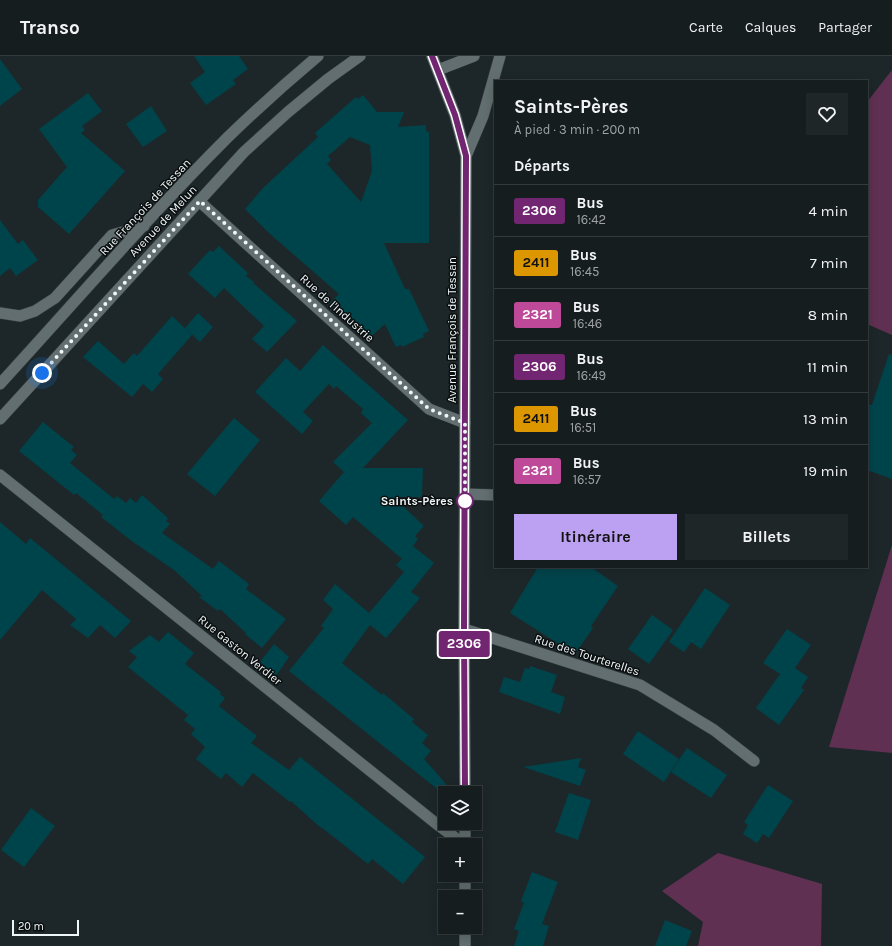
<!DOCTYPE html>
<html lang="fr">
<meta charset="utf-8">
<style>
body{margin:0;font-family:Karla,sans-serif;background:#1f2628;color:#f1f3f6;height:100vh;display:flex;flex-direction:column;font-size:15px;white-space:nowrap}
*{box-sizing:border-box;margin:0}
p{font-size:13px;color:#9ea2a4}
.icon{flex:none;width:22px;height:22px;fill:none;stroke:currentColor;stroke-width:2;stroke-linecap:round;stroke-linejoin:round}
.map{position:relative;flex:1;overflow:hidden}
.details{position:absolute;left:494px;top:24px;width:374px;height:488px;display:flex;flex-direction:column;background:#161d1f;border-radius:0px;box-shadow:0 2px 10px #0003,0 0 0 1px #353b3d}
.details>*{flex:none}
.badge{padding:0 8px;border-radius:3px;font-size:14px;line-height:26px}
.buttons{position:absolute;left:438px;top:730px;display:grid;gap:8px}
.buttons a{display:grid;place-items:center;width:44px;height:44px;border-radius:0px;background:#161d1f;box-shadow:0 2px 10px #0003,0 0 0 1px #353b3d;font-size:20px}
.scale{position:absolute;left:12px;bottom:10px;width:67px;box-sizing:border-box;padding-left:4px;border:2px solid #eff6f7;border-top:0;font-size:11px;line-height:14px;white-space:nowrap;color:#eff6f7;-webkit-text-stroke:3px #0b0f10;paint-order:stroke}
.you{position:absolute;width:20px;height:20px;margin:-10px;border:3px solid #fff;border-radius:50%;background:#1a73e8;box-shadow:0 0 0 6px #1a73e833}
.map>.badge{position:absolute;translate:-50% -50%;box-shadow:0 0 0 2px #fff}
h2{padding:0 20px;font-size:15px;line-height:36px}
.round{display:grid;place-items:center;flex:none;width:42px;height:42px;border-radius:0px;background:#1f2628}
.head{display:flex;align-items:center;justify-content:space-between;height:68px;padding:0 20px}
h1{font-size:19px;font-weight:700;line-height:30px}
.action{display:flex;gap:8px;margin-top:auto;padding:8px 20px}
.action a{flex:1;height:46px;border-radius:0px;background:#bca0f2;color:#111;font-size:16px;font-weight:700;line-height:46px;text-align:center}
.action a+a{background:#1f2628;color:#f1f3f6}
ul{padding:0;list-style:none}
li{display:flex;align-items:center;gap:12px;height:52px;padding:0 20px;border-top:1px solid #353b3d}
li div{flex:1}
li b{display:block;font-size:15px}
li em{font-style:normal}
li .badge{min-width:44px;font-weight:700;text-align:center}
header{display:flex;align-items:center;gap:24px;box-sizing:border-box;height:56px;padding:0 20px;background:#161d1f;border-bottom:1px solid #353b3d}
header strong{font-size:19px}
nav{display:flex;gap:22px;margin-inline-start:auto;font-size:14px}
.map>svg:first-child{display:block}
</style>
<header>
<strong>Transo</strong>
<nav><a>Carte</a><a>Calques</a><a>Partager</a></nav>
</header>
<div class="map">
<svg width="892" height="890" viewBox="0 0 892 890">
<rect width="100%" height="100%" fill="#1d2729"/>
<path fill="#5f3052" d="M 892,14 L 892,279 L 867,268 L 867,46 Z
M 892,489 L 892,697 L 829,691 Z
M 718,797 L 822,828 L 821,890 L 698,890 L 703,866 L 662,835 Z"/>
<path fill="#00444b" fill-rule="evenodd" d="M 194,0 L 239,0 L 248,13 L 233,24 L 236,28 L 206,49 L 190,27 L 205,16 Z
M 0,3 L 22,33 L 0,50 Z
M 88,37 L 102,55 L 82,70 L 85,74 L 81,77 L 125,115 L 69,178 L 38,151 L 38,144 L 67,111 L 39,73 Z
M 363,39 L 377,56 L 404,56 L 398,71 L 426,69 L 426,75 L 429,76 L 429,187 L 384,187 L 405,233 L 409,233 L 429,275 L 423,278 L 424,281 L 402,291 L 401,289 L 396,291 L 385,268 L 368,283 L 329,248 L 339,238 L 270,178 L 245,153 L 263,132 L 318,81 L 315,77 L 356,41 L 358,43 ZM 350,81 L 370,89 L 372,115 L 361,146 L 327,108 L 331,104 L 328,100 Z
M 151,50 L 167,75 L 143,91 L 126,68 Z
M 0,164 L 18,188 L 23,184 L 38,204 L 16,220 L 10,212 L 0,220 Z
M 219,190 L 248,217 L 246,220 L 254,226 L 253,227 L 297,265 L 267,296 L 252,283 L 264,270 L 224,232 L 215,242 L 188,218 L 210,194 L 213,196 Z
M 198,257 L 213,271 L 200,286 L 185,272 Z
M 172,260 L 192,279 L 158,318 L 163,323 L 152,336 L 143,328 L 132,341 L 83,301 L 98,285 L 124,308 L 134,297 L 137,300 Z
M 323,289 L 408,364 L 363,412 L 423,412 L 422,441 L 393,441 L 424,470 L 415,480 L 418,483 L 413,490 L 434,507 L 411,536 L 420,542 L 386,582 L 370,569 L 342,607 L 382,639 L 383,637 L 414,663 L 412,666 L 428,679 L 422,687 L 431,695 L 424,703 L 447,729 L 441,736 L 289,615 L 324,572 L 321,570 L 333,553 L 323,544 L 335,528 L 369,557 L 404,516 L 396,509 L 402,503 L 353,461 L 346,469 L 319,445 L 344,416 L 333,406 L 372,367 L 361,357 L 363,353 L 336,330 L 334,333 L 329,328 L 303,356 L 313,365 L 302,378 L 255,336 L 286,302 L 300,315 Z
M 889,298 L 892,299 L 892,423 L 867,414 L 867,348 L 872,349 Z
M 234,362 L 260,384 L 215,440 L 187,418 Z
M 43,366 L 74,391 L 71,394 L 77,399 L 70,407 L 114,443 L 117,440 L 126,447 L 130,442 L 136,447 L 142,439 L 168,462 L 166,465 L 170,468 L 162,477 L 213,513 L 219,505 L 249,528 L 246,533 L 286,563 L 262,592 L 245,578 L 246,577 L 220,553 L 218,555 L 199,541 L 202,540 L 174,514 L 133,486 L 101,461 L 103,459 L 76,437 L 74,439 L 19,395 Z
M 0,466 L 26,488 L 30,482 L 131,565 L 115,582 L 100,569 L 88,582 L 70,569 L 76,563 L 42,534 L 0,584 Z
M 538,511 L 591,511 L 618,530 L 591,570 L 593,572 L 575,598 L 510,557 Z
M 705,532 L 730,549 L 701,593 L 691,586 L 684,596 L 669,586 Z
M 652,559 L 673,574 L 649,608 L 628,593 Z
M 787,573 L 811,589 L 795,612 L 808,621 L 801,632 L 804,634 L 779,669 L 756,652 L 780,618 L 763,607 Z
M 168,576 L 194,597 L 185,608 L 221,636 L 220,638 L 225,642 L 219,650 L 257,680 L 251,687 L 289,714 L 300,701 L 425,801 L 403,828 L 372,803 L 368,808 L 321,771 L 321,772 L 291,745 L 290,746 L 253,717 L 242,731 L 226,717 L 221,723 L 196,703 L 205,691 L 191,678 L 195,673 L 184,664 L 188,659 L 128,611 L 137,601 L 129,595 L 150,579 L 159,586 Z
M 274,588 L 289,601 L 276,620 L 260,606 Z
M 530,610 L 557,619 L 551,636 L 565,641 L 560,658 L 499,636 L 504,621 L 520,626 L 525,612 L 529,613 Z
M 638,675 L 679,703 L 664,726 L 623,698 Z
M 687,692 L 727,719 L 711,742 L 671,716 Z
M 581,702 L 578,711 L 586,714 L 580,730 L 523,711 Z
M 768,729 L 793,745 L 769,782 L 763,778 L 757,787 L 743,778 L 748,769 L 744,766 Z
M 569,737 L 591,744 L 578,784 L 555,776 Z
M 31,752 L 55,770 L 24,811 L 1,794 Z
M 532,816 L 558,826 L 542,868 L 549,870 L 543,890 L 514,890 L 519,875 L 514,873 L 524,847 L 521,845 Z
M 665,864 L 692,875 L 686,890 L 655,890 Z"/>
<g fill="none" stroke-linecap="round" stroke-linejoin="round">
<defs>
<path id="minor" d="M 199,145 L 429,353 L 465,367
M 0,257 L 20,260 L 35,255 L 55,242 L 112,179 L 144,170
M 0,419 L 438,769 L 465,789
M 465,438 L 495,439
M 464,573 L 640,629 L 714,674 L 754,705"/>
<path id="tertiary" d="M 432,0 L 455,59 L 466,100 L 464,573 L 465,737
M 438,14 L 474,0
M 466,100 L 483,60 L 500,0
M 465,767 L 465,789
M 465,841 L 465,819
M 465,871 L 465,890"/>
<path id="secondary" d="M 0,328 C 75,246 149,160 228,81 C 257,53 287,26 318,0
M 0,363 L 244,96 L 288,56 L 328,23 L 360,0"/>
</defs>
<use href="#minor" stroke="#3a4344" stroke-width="12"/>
<use href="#tertiary" stroke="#3a4344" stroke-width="12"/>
<use href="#secondary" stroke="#3a4344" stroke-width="12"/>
<use href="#minor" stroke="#626e6f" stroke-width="11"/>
<use href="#tertiary" stroke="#626e6f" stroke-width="11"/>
<use href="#secondary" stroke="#626e6f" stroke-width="11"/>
</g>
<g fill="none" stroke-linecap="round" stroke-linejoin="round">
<defs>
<path id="line" d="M 432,0 L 455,59 L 466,100 L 464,573 L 465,737"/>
</defs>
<use href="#line" stroke="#fff" stroke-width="9"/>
<use href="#line" stroke="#722671" stroke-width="6"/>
<path stroke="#eff6f7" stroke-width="4" stroke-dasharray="0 7.2" d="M 42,317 L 200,145 L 429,353 L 465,367 L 465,451 L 465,445"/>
</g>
<circle fill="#fff" stroke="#722671" stroke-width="2" cx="465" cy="445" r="8"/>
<g text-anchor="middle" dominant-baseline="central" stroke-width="3" stroke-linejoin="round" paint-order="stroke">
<g font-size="12" fill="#eff6f7" stroke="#0b0f10">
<text transform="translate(145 151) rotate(-47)">Rue François de Tessan</text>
<text transform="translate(163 165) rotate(-47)">Avenue de Melun</text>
<text transform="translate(337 252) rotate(42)">Rue de l'Industrie</text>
<text transform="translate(452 274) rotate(-90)">Avenue François de Tessan</text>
<text transform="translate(240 594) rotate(39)">Rue Gaston Verdier</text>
<text transform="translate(587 599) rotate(18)">Rue des Tourterelles</text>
</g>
<g font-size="12" font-weight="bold" fill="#eff6f7" stroke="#0b0f10" text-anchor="end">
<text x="453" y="445">Saints-Pères</text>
</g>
</g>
</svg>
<div class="buttons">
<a><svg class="icon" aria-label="layers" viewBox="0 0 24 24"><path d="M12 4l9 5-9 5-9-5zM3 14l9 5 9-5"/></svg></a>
<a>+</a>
<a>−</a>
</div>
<div class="scale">20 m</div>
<div class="you" style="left:42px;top:317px"></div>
<b class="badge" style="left:464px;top:588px;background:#722671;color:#fff">2306</b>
<section class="details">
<div class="head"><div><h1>Saints-Pères</h1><p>À pied · 3 min · 200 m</p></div><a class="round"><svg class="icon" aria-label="heart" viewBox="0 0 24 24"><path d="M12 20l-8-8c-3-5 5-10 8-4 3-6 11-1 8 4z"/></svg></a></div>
<h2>Départs</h2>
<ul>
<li><span class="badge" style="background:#722671;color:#fff">2306</span><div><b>Bus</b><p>16:42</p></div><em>4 min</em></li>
<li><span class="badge" style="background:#dc9600;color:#111">2411</span><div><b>Bus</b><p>16:45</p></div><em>7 min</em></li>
<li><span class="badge" style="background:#be4999;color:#fff">2321</span><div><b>Bus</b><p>16:46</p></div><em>8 min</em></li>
<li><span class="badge" style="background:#722671;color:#fff">2306</span><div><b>Bus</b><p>16:49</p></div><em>11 min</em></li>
<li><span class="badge" style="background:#dc9600;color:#111">2411</span><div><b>Bus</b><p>16:51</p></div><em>13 min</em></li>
<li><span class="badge" style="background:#be4999;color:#fff">2321</span><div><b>Bus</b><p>16:57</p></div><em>19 min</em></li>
</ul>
<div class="action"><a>Itinéraire</a><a>Billets</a></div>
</section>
</div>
